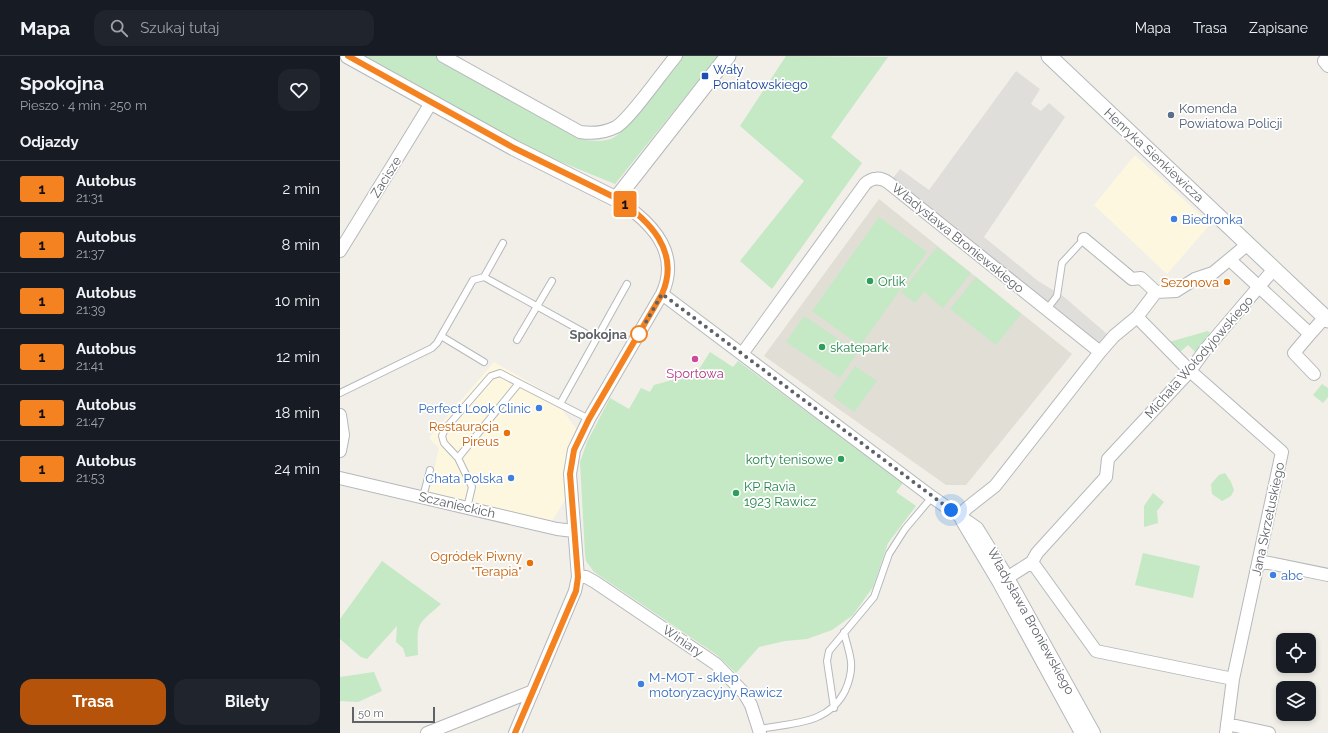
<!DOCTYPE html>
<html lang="pl">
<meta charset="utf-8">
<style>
body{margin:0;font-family:Raleway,sans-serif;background:#20242c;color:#f1f3f6;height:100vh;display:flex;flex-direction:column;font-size:15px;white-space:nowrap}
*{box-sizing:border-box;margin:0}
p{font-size:13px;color:#9ea1a6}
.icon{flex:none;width:22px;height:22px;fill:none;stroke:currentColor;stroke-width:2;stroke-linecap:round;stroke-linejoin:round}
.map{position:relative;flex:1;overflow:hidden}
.drawer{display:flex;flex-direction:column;background:#171b24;width:340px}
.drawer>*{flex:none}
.badge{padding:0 8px;border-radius:3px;font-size:14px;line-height:26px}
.fabs{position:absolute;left:936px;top:577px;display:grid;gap:8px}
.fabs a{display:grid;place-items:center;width:40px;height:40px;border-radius:8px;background:#171b24;box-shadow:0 2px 6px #0003;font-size:20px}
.scale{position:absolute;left:12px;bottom:10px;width:83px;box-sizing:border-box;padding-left:4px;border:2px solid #5f6368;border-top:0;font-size:11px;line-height:14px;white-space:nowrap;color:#5f6368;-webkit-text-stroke:3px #fff;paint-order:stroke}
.you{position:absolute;width:20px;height:20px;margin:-10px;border:3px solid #fff;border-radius:50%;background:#1a73e8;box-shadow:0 0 0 6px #1a73e833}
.map>.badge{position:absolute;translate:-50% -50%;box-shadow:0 0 0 2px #fff}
h2{padding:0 20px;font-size:15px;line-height:36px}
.round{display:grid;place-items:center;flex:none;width:42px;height:42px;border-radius:12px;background:#20242c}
.head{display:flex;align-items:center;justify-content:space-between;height:68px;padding:0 20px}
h1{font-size:19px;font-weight:700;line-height:30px}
.action{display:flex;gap:8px;margin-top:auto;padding:8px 20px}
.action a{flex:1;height:46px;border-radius:12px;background:#b45309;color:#fff;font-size:16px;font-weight:700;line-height:46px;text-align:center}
.action a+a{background:#20242c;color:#f1f3f6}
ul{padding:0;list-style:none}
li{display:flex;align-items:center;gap:12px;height:56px;padding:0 20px;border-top:1px solid #363941}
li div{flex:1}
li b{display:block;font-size:15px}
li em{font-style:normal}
li .badge{min-width:44px;font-weight:700;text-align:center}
header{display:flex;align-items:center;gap:24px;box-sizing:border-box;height:56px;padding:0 20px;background:#171b24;border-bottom:1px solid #363941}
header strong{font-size:19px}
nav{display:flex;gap:22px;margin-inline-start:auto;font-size:14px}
.search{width:280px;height:36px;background:#20242c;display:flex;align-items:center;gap:10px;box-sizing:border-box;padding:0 14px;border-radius:12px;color:#9ea1a6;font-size:15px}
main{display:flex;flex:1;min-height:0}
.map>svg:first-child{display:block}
</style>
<header>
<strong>Mapa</strong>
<div class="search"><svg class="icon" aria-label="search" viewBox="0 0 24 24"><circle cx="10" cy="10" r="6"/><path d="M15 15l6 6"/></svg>Szukaj tutaj</div>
<nav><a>Mapa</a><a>Trasa</a><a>Zapisane</a></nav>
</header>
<main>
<section class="drawer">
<div class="head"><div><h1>Spokojna</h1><p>Pieszo · 4 min · 250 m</p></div><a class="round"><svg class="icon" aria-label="heart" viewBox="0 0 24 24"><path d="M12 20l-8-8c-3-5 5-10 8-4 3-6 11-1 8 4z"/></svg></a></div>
<h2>Odjazdy</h2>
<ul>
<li><span class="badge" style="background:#f58220;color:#111">1</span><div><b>Autobus</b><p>21:31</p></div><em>2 min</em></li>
<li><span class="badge" style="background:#f58220;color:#111">1</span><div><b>Autobus</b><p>21:37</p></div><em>8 min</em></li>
<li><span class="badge" style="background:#f58220;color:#111">1</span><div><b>Autobus</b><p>21:39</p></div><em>10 min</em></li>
<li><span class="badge" style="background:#f58220;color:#111">1</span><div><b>Autobus</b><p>21:41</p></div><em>12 min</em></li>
<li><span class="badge" style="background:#f58220;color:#111">1</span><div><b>Autobus</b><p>21:47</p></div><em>18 min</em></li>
<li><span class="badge" style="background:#f58220;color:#111">1</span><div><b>Autobus</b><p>21:53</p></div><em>24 min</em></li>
</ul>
<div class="action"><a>Trasa</a><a>Bilety</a></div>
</section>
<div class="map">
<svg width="988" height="677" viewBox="0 0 988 677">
<rect width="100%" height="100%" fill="#f1efe8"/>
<path fill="#fef7e0" d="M 795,99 L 868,166 L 873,165 L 827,218 L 754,149 Z
M 154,306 L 211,339 L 241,379 L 231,434 L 212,465 L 89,436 L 99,392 L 89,382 Z"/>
<path fill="#e0deda" d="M 676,15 L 700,33 L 691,48 L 701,55 L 709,47 L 725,61 L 644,181 L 698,225 L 723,240 L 767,278 L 757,292 L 549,127 L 560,113 L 589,134 Z"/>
<path fill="#e1ded6" d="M 539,143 L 732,298 L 626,429 L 606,429 L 424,300 Z"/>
<path fill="#c5e8c5" d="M 17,0 L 97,0 L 245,84 C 255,85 264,86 273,82 C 290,73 328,18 343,0 L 378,0 L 275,128 L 177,88 Z
M 446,0 L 548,1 L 491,81 L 522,107 L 432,233 L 400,205 L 464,125 L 400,70 Z
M 539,161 L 587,196 L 520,290 L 472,255 Z
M 597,191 L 631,217 L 603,252 L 584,236 L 575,247 L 561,236 Z
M 636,221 L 681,258 L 656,289 L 610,253 Z
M 464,260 L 518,296 L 500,322 L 446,286 Z
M 868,275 L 870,277 L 851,306 L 849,304 L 856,297 L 848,289 L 840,296 L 829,286 Z
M 370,296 L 393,311 L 398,305 L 563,427 L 556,436 L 576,450 L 548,487 L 533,531 L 513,559 L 492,574 L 467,583 L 445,585 L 419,591 L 396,617 L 377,599 L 254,516 L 246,505 L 245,498 L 240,406 L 247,386 L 270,342 L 289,353 L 301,332 L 310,336 L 314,329 L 346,320 L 352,324 Z
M 515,310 L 537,325 L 514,356 L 493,341 Z
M 982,328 L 988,332 L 988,341 L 983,347 L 973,339 Z
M 885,417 L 891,426 L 894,434 L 891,440 L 882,445 L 872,438 L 871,428 L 879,419 Z
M 813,437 L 824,446 L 817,455 L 818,467 L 804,471 L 804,450 Z
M 803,497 L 860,510 L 853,542 L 795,529 Z
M 42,505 L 101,548 C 76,570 77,566 78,599 L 66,601 L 63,592 L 56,586 L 57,570 L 27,603 L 21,601 L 0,583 L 0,563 Z
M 34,616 L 42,635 L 18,646 L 0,645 L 0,621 Z"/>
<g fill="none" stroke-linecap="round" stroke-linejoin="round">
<defs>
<path id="service" d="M 144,221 L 163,187
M 707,253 L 717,240 L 722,207 L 744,183
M 101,280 L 144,306
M 177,284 L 212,225
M 0,337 L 92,292 L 97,287 L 133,224 L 144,221 L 256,283
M 220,348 L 287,228
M 118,402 L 104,387 L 102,380 L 105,373 L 151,320 L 160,317 L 179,327
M 83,441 L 90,414
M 127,452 L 132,431 L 118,402 L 179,327 L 249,363
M 494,652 L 487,605 L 489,595 L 534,541 L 549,498 L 565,473 L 592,441
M 419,673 C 451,667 488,669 505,635 C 509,626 512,617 511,606 C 510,596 506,586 504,576"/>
<path id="minor" d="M 103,0 L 240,76 C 253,78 264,77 276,71 C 290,63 323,15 336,0
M 984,5 L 988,10
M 744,183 L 792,223 L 801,222 L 816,236
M 0,195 L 91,47
M 890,204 L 970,278 L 985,261
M 322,238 L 592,441 L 637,472 L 668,522 L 754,677
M 797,261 L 850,315 L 942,396 L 893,623 L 886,677
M 970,278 L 954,297 L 974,318
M 402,298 L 525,128 C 532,121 541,121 549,127 L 760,296
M 0,359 L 3,379 L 0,395
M 0,422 L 217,473 L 234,475
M 619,460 L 627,452 L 655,430 L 760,296 L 774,280 L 797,261 L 816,236 L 836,235 L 855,223 L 873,217 L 908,188
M 622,465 L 659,527 L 741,677
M 919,505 L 988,519
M 692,506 L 756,595 L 893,623
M 238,521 L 246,521 L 255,526 L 376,608 L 404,637 L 411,649 L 420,677
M 659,527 L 692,506 L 697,497 L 766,421 L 768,403 L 850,315 L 865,294 L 934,213
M 887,668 L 929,677
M 87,677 L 193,635
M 175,677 L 235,535 L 238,521 L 230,418 L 234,394 L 249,363 L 322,238 C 342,195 309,164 276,143"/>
<path id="tertiary" d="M 8,0 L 174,92 L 276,143 L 388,0
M 709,0 L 988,264"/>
</defs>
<use href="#service" stroke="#b5b8bc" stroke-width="8"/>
<use href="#minor" stroke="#b5b8bc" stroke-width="14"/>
<use href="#tertiary" stroke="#b5b8bc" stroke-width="17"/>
<use href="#service" stroke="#fff" stroke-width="6"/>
<use href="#minor" stroke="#fff" stroke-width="12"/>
<use href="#tertiary" stroke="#fff" stroke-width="15"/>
</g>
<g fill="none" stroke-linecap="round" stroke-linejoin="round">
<defs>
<path id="line" d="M 8,0 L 174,92 L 276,142 C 309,164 341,195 322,238 L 249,363 L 234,394 L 230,418 L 238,521 L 236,535 L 175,677"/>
</defs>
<use href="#line" stroke="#fff" stroke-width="9"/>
<use href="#line" stroke="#f58220" stroke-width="6"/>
<path stroke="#5f6368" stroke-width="4" stroke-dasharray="0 7.2" d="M 299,278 L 322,238 L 611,454"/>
</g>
<rect fill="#1a4fb4" stroke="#fff" stroke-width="1.5" x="361" y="16" width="8" height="8" rx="2"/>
<circle fill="#5c6f8a" stroke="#fff" stroke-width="1.5" cx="831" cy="59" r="4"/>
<g fill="#3f7fe0" stroke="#fff" stroke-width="1.5">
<circle cx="834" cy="163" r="4"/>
<circle cx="199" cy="352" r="4"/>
<circle cx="171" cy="422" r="4"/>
<circle cx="933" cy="519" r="4"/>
<circle cx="301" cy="628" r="4"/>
</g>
<g fill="#2e9e5b" stroke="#fff" stroke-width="1.5">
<circle cx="530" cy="225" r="4"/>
<circle cx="482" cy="291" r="4"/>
<circle cx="501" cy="403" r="4"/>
<circle cx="396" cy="437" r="4"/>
</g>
<g fill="#e8710a" stroke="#fff" stroke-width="1.5">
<circle cx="887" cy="226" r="4"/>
<circle cx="167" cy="377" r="4"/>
<circle cx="190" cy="507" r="4"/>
</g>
<circle fill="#fff" stroke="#f58220" stroke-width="2" cx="299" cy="278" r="8"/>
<circle fill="#d1479c" stroke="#fff" stroke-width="1.5" cx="355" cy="303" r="4"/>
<g text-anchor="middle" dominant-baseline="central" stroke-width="3.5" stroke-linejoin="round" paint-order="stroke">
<g font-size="13" fill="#164399" stroke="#fff" text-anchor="start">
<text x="373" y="13">Wały<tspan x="373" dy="15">Poniatowskiego</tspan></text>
</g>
<g font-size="13" fill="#4e5e75" stroke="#fff" text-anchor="start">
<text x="839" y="52">Komenda<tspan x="839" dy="15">Powiatowa Policji</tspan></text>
</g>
<g font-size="13" fill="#5f6368" stroke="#fff">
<text transform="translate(814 99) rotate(43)">Henryka Sienkiewicza</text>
<text transform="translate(46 121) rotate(-58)">Zacisze</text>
<text transform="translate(618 182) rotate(39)">Władysława Broniewskiego</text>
<text transform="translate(859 301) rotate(-49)">Michała Wołodyjowskiego</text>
<text transform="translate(117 449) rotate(13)">Sczanieckich</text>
<text transform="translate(928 463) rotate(-78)">Jana Skrzetuskiego</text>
<text transform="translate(691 565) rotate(61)">Władysława Broniewskiego</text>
<text transform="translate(343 585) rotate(34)">Winiary</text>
</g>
<g font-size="13" fill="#366cbe" stroke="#fff" text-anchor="start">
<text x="842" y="163">Biedronka</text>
<text x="191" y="352" text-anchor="end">Perfect Look Clinic</text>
<text x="163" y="422" text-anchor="end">Chata Polska</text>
<text x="941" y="519">abc</text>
<text x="309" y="621">M-MOT - sklep<tspan x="309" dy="15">motoryzacyjny Rawicz</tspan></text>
</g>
<g font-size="13" fill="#27864d" stroke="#fff" text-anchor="start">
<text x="538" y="225">Orlik</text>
<text x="490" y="291">skatepark</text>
<text x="493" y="403" text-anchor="end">korty tenisowe</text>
<text x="404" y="430">KP Ravia<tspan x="404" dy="15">1923 Rawicz</tspan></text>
</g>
<g font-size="13" fill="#c56008" stroke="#fff" text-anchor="end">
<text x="879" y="226">Sezonova</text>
<text x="159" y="370">Restauracja<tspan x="159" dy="15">Pireus</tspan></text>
<text x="182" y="500">Ogródek Piwny<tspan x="182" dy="15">"Terapia"</tspan></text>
</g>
<g font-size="13" font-weight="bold" fill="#5f6368" stroke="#fff" text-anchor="end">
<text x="287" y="278">Spokojna</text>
</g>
<g font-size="13" fill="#b23c85" stroke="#fff">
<text x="355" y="317">Sportowa</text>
</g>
</g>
</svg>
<div class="fabs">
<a><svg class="icon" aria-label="locate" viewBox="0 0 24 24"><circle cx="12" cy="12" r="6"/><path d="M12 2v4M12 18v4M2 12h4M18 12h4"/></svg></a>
<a><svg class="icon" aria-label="layers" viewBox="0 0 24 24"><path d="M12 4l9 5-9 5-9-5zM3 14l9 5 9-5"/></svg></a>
</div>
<div class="scale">50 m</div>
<div class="you" style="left:611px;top:454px"></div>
<b class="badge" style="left:285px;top:148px;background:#f58220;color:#111">1</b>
</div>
</main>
